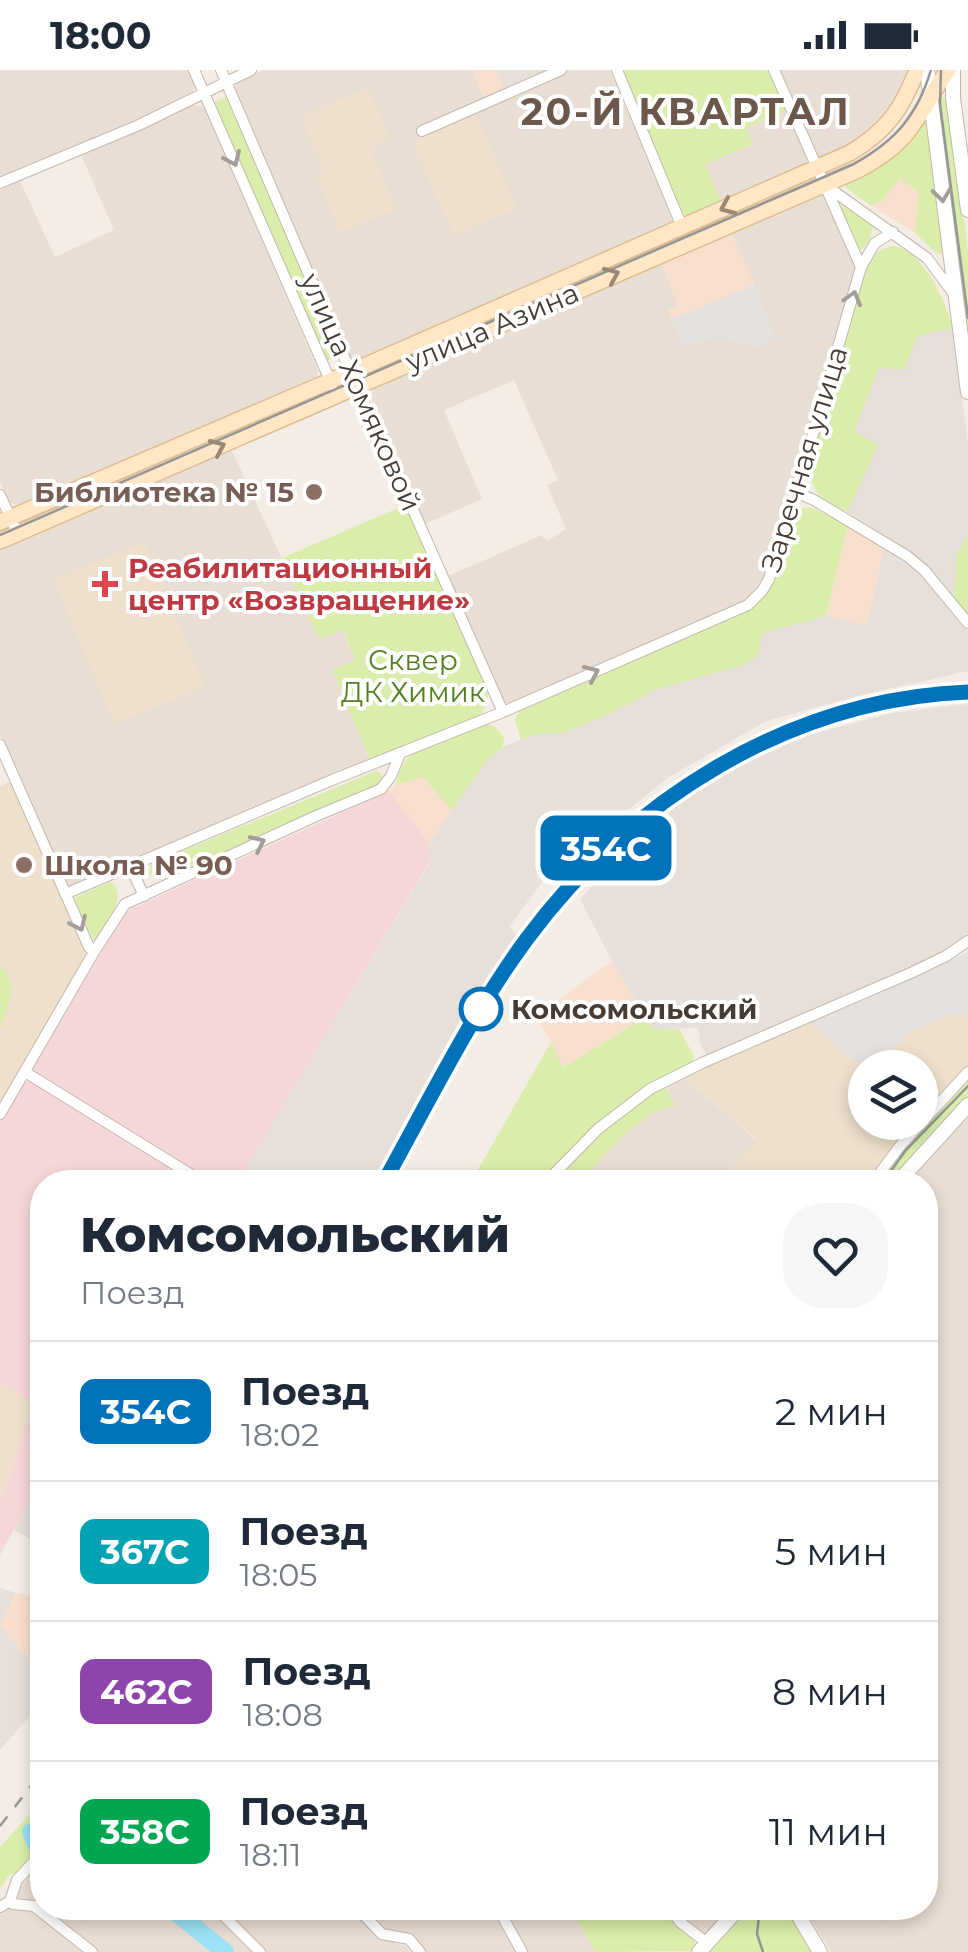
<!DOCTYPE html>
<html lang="ru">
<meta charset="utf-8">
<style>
body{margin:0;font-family:Montserrat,sans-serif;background:#f6f6f7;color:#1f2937;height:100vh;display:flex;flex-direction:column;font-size:38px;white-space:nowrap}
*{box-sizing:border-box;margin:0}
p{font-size:32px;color:#747a83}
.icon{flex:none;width:55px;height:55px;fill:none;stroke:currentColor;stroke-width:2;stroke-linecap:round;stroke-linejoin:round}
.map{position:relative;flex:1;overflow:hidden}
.side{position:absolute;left:30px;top:1100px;width:908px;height:750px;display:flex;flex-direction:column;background:#fff;border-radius:40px;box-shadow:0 5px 15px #0003}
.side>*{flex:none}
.badge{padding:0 20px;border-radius:15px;font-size:35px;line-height:65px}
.fabs{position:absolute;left:848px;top:980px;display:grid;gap:20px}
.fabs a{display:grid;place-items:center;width:90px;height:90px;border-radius:50%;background:#fff;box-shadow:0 5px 15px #0003;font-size:50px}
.map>.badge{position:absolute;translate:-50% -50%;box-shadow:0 0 0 5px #fff}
.round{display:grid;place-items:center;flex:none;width:105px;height:105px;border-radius:40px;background:#f6f6f7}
.head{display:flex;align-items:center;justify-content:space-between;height:170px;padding:0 50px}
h1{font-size:48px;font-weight:800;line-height:75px}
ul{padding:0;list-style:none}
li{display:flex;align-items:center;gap:30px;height:140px;padding:0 50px;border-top:2px solid #e0e1e3}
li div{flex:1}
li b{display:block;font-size:38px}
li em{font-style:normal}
li .badge{min-width:110px;font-weight:700;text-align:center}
.status{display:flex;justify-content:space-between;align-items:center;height:70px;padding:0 50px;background:#fff;direction:ltr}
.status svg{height:28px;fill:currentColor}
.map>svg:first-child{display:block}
</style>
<div class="status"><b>18:00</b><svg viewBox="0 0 49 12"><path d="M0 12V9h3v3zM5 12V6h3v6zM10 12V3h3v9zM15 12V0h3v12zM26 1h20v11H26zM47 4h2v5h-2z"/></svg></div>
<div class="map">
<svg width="968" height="1882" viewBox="0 0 968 1882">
<rect width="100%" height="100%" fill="#f4ede5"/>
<path fill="#e9ded3" d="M 0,0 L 190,0 L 195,18 L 191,22 L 138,50 L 0,110 Z
M 262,0 L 472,0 L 483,26 L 549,0 L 610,0 L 672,146 L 672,151 L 669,155 L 357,292 L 352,291 L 349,289 L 235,19 L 236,12 Z
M 778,0 L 909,0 L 891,40 L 863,69 L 823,88 L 815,84 Z
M 191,35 L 205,37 L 318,301 L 317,309 L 311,314 L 20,435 L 9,433 L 0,411 L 0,120 L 20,111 L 55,187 L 114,160 L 81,85 L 141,60 Z
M 786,41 L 807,88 L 807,93 L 803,98 L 721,132 L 705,94 L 752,75 L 745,57 Z
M 819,122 L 825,126 L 855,195 L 857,205 L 767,505 L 759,518 L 746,531 L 511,633 L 506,633 L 502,630 L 448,506 L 542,465 L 547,471 L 566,459 L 547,415 L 558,410 L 514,310 L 444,340 L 482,429 L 425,454 L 404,412 L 371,328 L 374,315 L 660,190 L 678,235 L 718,267 L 775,267 L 730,159 Z
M 231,379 L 319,568 L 342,559 L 355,590 L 332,600 L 370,689 L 74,816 L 70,816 L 66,814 L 0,665 L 0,477 Z
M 683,1006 L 757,1071 L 719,1112 L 580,1112 L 623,1065 L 652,1043 L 674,1035 L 667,1017 Z
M 968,1043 L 968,1882 L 831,1882 L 804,1838 L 925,1838 L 925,1112 L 906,1112 Z
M 42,1789 L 42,1838 L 352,1838 L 381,1868 L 405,1876 L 411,1882 L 99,1882 L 23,1833 L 15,1825 L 26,1812 L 29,1804 Z
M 14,1837 L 33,1838 L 88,1882 L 0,1882 L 0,1840 Z
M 361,1838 L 493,1838 L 516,1882 L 426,1882 L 411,1865 L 385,1860 Z
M 504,1838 L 571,1838 L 595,1882 L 527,1882 Z
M 674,1838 L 732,1838 L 710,1861 L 705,1863 L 683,1850 Z"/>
<path fill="#f8dfce" d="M 472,0 L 496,0 L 504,19 L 483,26 Z
M 900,108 L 919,123 L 915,163 L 870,135 L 881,132 Z
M 730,159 L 755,214 L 672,249 L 668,240 L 678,235 L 660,190 Z
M 848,455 L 884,479 L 867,556 L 826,546 Z
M 423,706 L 452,740 L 429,773 L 389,721 L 395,715 Z
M 612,891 L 646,947 L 562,997 L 551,972 L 536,946 Z
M 42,1517 L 42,1599 L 20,1580 L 1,1555 L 16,1523 L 31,1526 Z"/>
<path fill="#e6dfda" d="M 496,0 L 549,0 L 504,19 Z
M 953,258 L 968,375 L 968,465 L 957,484 L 954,528 L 910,482 L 847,442 L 877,375 L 854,361 L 879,298 L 917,266 Z
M 884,479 L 921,504 L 968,562 L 968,601 L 857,626 L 766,651 L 669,707 L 609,755 L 552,791 L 551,800 L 509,857 L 517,865 L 376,1112 L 237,1112 L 431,791 L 429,773 L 488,689 L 503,677 L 536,664 L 563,663 L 609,644 L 657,619 L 740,596 L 762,563 L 826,546 L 867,556 Z
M 968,634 L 968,864 L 945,882 L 799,949 L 707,985 L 701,976 L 698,958 L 653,959 L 612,891 L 580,829 L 657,745 L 720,706 L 789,670 L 893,643 Z
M 42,1409 L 42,1476 L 14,1460 Z
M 0,1518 L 16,1523 L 1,1555 L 20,1580 L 42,1599 L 42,1632 L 0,1680 Z"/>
<path fill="#efe0cd" d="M 368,18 L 390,69 L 370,78 L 396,139 L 340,162 L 316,105 L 324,101 L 301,46 Z
M 476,44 L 517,139 L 454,166 L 412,72 Z
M 145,472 L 205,617 L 114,654 L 54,509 Z
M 11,711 L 85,882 L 83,891 L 0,1035 L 0,716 Z
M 968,944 L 968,996 L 920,1047 L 920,998 L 875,998 L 910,961 L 946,946 Z
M 810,952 L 865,1000 L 865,1052 L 915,1053 L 897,1072 L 867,1112 L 719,1112 L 757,1070 L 683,1006 Z
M 0,1312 L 34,1332 L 0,1431 Z"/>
<path fill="#f6d7d8" d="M 389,721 L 429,773 L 431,790 L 237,1112 L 211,1112 L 33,1002 L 33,998 L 124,844 L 131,839 Z
M 29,1011 L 33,1011 L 195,1112 L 42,1112 L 42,1409 L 0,1485 L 0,1431 L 34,1333 L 0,1312 L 0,1052 L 23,1013 Z"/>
<path fill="#daedaa" d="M 620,0 L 767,0 L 786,41 L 746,57 L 753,74 L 705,94 L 721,132 L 689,146 L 680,143 Z
M 225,27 L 230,30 L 337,282 L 336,286 L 327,291 L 324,288 L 215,35 L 215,32 Z
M 942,27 L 945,28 L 949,38 L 968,181 L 968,267 L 938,41 L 938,29 Z
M 927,47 L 944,181 L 941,184 L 934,181 L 915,163 L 919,123 L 900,108 L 881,132 L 870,135 L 846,118 L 844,113 Z
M 836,132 L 873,155 L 870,169 L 863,179 L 855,177 Z
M 892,176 C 924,179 945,231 953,258 L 917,266 L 905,299 L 879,298 L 854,361 L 878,375 L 847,442 C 824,429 812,426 809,397 L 864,206 C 870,190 875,180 892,176 Z
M 405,435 L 488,623 L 487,634 L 480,645 L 370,689 L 332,600 L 355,590 L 343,560 L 319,569 L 282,488 Z
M 802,438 L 812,438 L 848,455 L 826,546 L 762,563 L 758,586 L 740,596 L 657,619 L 609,644 L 563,663 L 536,664 L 521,670 L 515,650 L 520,639 L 750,539 C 782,515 785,479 796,442 Z
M 968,465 L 968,545 L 954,528 L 957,484 Z
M 485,652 L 495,657 L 504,667 L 503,677 L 488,689 L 452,740 L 423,707 L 395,715 L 402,696 L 410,685 Z
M 376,701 L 381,704 L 383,709 L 378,716 L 164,807 L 153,807 L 149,803 L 151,794 Z
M 110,812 L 114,814 C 125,832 108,851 99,868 L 93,869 L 75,831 L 76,827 Z
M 0,897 C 22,913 6,939 0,960 Z
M 646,947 L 653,959 L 679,959 L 694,986 L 692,992 L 663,1009 L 674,1035 L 652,1043 L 623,1065 L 580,1112 L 471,1112 L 551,972 L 563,997 Z
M 968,1008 L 968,1029 L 893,1112 L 879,1112 L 904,1077 Z
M 42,1731 L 42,1789 L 29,1804 L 10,1804 L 0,1819 L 0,1777 Z
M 571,1838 L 663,1838 C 668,1843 694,1870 695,1873 C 695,1876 694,1878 693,1881 L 595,1882 Z
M 746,1838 L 785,1838 L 811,1882 L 706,1882 Z"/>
<path fill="#e5e1de" d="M 755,214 L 775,267 L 758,278 L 718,267 L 683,277 L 672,249 Z
M 968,882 L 968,944 L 946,946 L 910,961 L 875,997 L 865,998 L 865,1000 L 810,952 L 865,930 Z"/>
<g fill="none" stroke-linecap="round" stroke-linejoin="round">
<path stroke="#9be2f7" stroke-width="18" d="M 31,1762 L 40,1782 L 42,1782
M 171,1838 L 225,1882"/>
<defs>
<path id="minor" d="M 194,0 L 332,315
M 221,0 L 400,417 L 410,433 L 503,642
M 617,0 L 682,157
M 774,0 L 861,197
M 422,61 L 561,0
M 0,113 L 139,55 L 251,0
M 825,115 L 927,188 L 954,224
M 795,422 L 814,430 L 907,486 L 924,500 L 968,553
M 0,425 L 18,464
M 0,675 L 89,877 L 94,882
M 130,796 L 144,826
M 65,824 L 332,710 L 503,642 L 748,535 L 762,521 L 769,509 L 812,368 L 861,197 L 875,173 L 893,162
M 25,1002 L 203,1112
M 0,1044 L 94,882 L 125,834 L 316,746 L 381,719 L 391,706 L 400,684
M 546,1112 L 598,1059 L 650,1019 L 702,993 L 913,902 L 946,886 L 968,871
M 873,1112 L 900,1076 L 968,1002
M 10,1831 L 13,1834 L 34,1836 L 92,1882
M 0,1837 L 10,1831 L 17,1810 L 42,1783
M 216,1838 L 260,1882
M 357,1838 L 382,1864 L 409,1869 L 420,1882
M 498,1838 L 522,1882
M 670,1838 L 680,1852 L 707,1873"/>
<path id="tertiary" d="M 927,0 L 968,322
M 953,0 L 953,28 L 968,140
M 898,1112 L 968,1035
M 794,1838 L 820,1882
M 699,1882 L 739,1838"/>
<path id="secondary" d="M 0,452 L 330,311 L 850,83 C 887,61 902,39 917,0
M 0,471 L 858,100 C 913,72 915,47 948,0"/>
</defs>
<use href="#minor" stroke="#c4b6aa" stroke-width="12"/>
<use href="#tertiary" stroke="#c4b6aa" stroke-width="16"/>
<use href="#secondary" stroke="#dcbc92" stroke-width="18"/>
<use href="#minor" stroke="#fff" stroke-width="10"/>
<use href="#tertiary" stroke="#fff" stroke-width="14"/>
<use href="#secondary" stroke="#ffe6c4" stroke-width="15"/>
<path stroke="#969696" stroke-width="2.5" d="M 941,0 L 940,34 L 968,248
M 0,465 L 854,94 C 896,70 917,46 931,0
M 883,1112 L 906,1080 L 968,1016
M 760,1838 L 757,1864 L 763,1882"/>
<path stroke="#969696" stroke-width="2.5" stroke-dasharray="12 12" stroke-linecap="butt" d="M 384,1112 C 429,1031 471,945 526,870 C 629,729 790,628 968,622
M 0,1756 L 42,1702"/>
</g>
<defs><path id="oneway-chevron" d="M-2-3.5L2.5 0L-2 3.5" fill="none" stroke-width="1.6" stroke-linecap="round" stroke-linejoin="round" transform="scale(2.5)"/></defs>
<g stroke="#a39e9a">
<use href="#oneway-chevron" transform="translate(233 89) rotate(66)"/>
<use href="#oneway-chevron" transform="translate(942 125) rotate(83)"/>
<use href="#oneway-chevron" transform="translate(853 228) rotate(-74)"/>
<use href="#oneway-chevron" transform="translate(592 603) rotate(-24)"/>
<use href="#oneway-chevron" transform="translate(258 773) rotate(-25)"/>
<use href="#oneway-chevron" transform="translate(79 854) rotate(65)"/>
</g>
<g stroke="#9a8875">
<use href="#oneway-chevron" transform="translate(727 137) rotate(156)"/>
<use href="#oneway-chevron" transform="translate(612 205) rotate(-23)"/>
<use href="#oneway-chevron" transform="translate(218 377) rotate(-24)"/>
</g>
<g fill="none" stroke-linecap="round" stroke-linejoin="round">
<defs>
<path id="line" d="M 384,1112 C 429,1031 471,945 526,870 C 630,729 790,629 968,622"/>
</defs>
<use href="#line" stroke="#fff" stroke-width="22"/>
<use href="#line" stroke="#0072bc" stroke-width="15"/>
</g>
<g fill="#8d6e63" stroke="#fff" stroke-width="4">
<circle cx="314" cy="422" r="10"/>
<circle cx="24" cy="795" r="10"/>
</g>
<path fill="#e0444e" stroke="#fff" stroke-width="4" d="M100 499h10v10h10v10h-10v10h-10v-10h-10v-10h10z"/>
<circle fill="#fff" stroke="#0072bc" stroke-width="5" cx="481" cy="939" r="20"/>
<g text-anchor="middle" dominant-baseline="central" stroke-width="8" stroke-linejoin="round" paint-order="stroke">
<g font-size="28" fill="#473c34" stroke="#fff">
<text transform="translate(492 257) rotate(-23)">улица Азина</text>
<text transform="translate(361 322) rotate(66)">улица Хомяковой</text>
<text transform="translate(804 389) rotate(-73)">Заречная улица</text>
</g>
<g font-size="28" font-weight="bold" fill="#785e54" stroke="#fff" text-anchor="end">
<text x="294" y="422">Библиотека № 15</text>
<text x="44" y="795" text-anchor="start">Школа № 90</text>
</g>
<g font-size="28" font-weight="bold" fill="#be3a42" stroke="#fff" text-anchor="start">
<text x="128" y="498">Реабилитационный<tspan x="128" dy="32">центр «Возвращение»</tspan></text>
</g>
<g font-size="28" fill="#557f21" stroke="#fff">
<text x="413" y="590">Сквер<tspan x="413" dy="32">ДК Химик</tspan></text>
</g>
<g font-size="28" font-weight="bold" fill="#473c34" stroke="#fff" text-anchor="start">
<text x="511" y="939">Комсомольский</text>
</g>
<g font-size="38" font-weight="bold" letter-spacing="2.5" fill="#6b584a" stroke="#fff">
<text x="686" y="41">20-Й КВАРТАЛ</text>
</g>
</g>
</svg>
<div class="fabs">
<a><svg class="icon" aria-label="layers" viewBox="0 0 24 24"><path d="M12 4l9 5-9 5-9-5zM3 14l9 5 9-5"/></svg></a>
</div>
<b class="badge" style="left:606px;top:778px;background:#0072bc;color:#fff">354С</b>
<section class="side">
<div class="head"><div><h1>Комсомольский</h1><p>Поезд</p></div><a class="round"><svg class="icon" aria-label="heart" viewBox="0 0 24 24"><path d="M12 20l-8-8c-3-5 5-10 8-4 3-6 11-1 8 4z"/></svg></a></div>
<ul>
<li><span class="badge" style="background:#0072bc;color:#fff">354С</span><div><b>Поезд</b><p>18:02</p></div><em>2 мин</em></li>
<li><span class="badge" style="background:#00a3b4;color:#fff">367С</span><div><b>Поезд</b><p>18:05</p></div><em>5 мин</em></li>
<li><span class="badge" style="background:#8e44ad;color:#fff">462С</span><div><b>Поезд</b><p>18:08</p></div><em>8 мин</em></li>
<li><span class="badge" style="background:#00a651;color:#fff">358С</span><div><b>Поезд</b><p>18:11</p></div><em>11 мин</em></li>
</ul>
</section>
</div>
